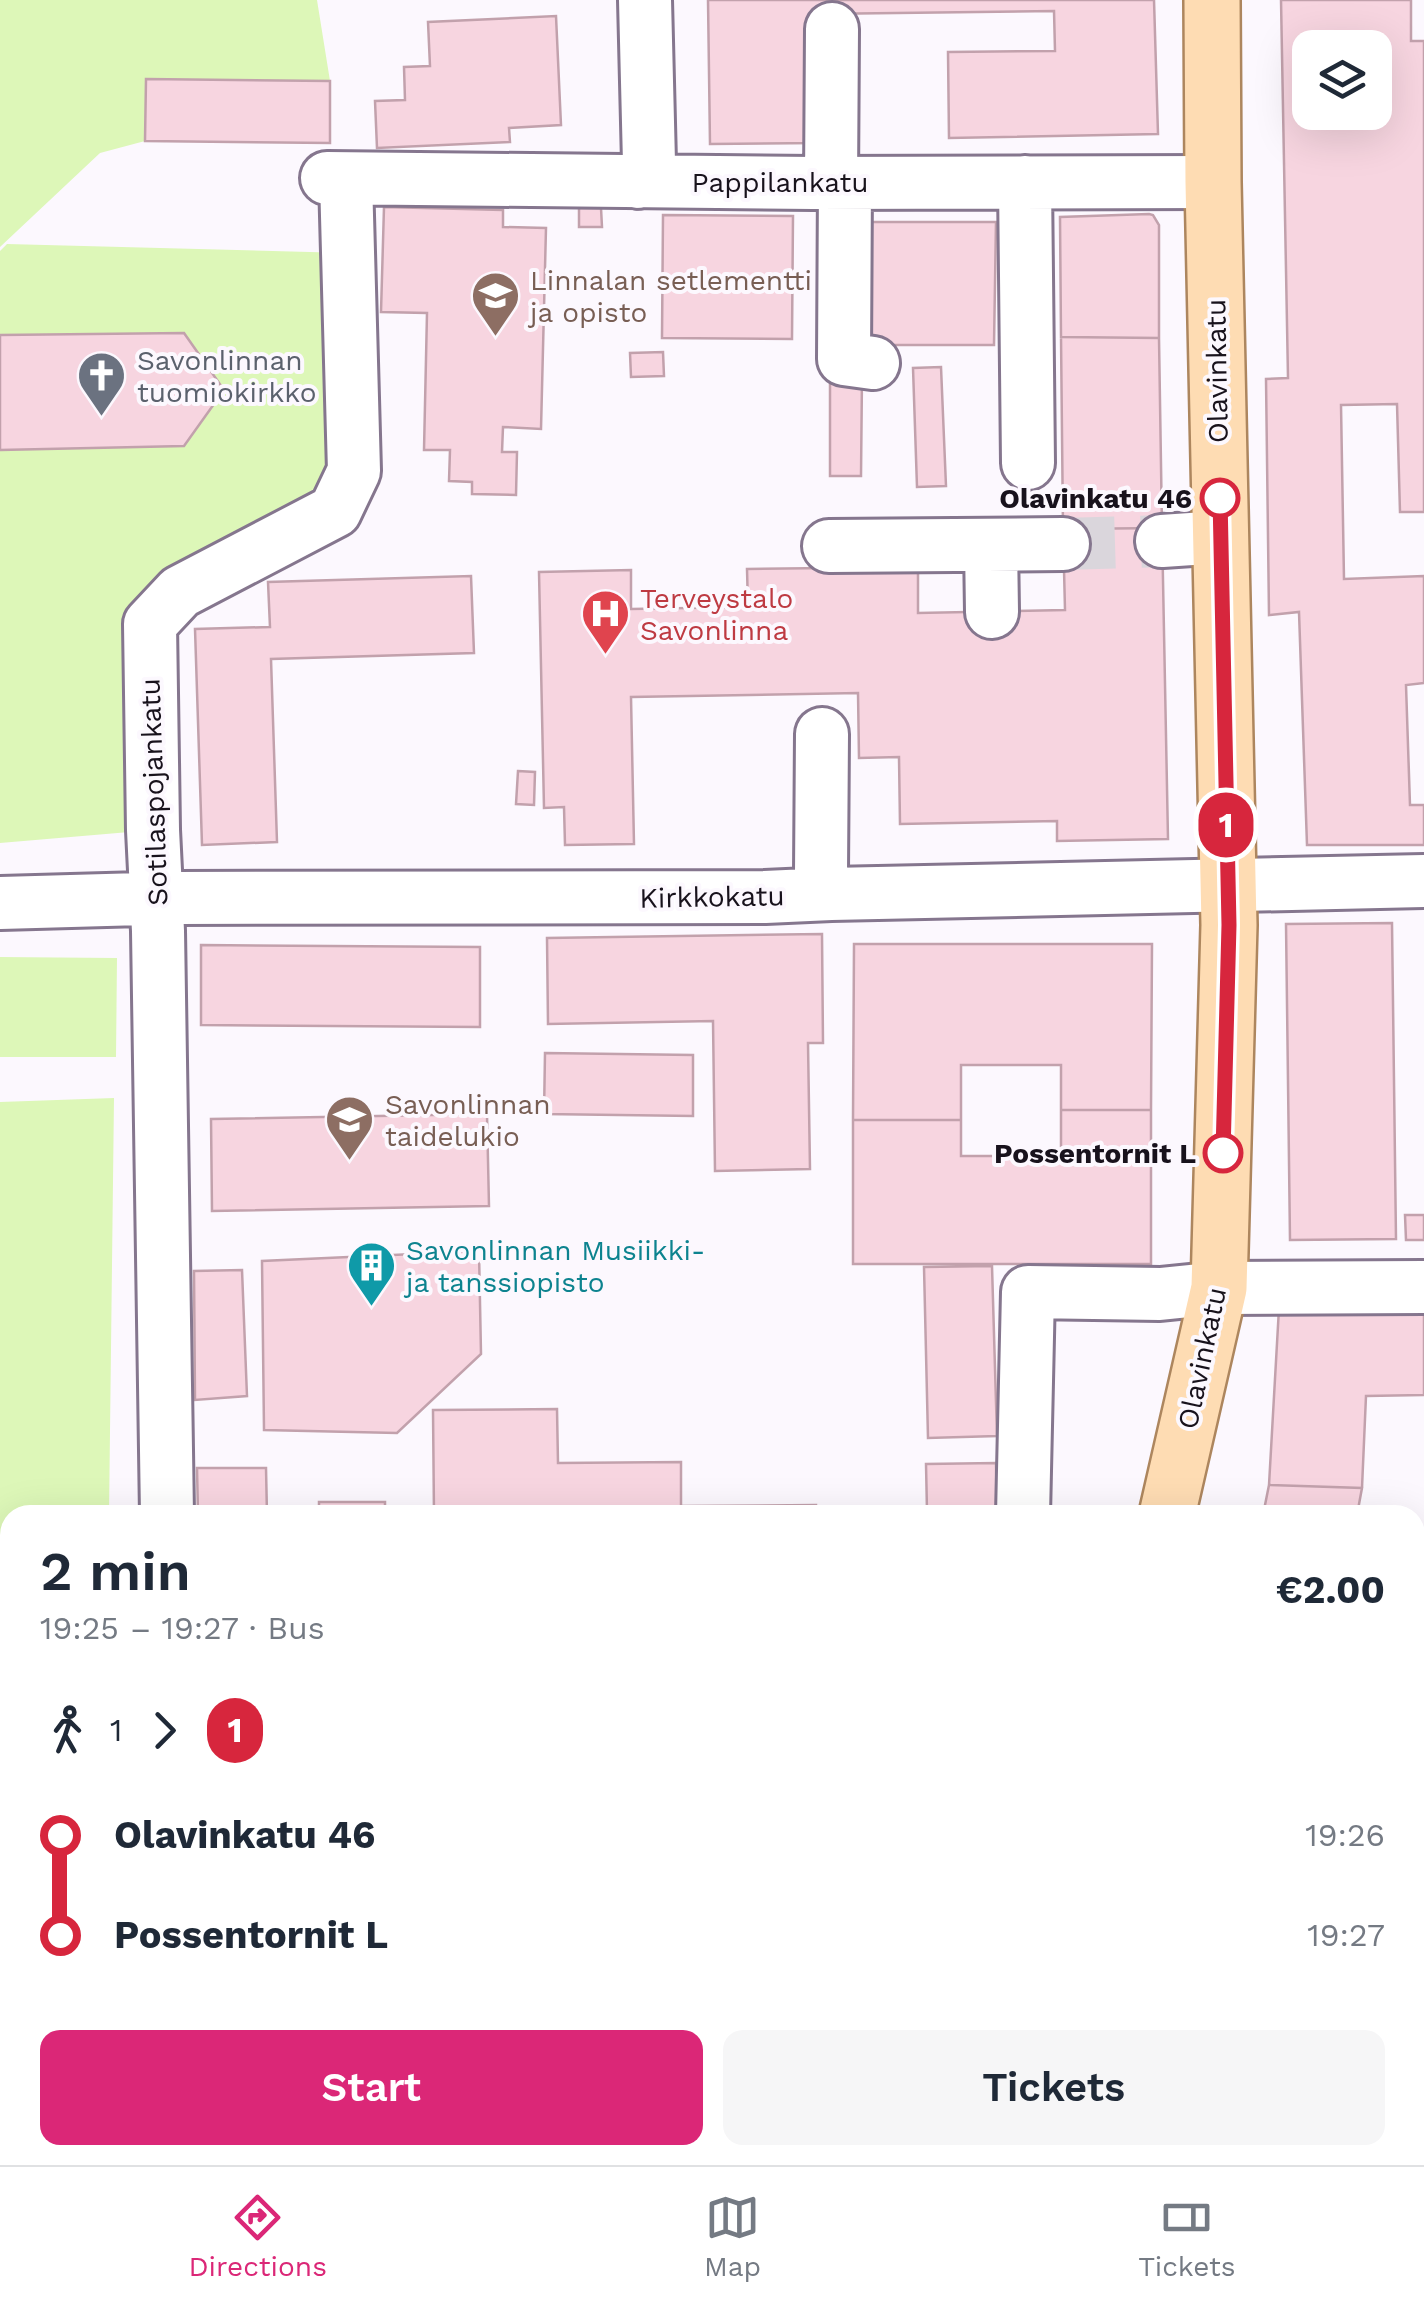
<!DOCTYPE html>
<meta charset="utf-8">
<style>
body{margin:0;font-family:"Work Sans",sans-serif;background:#f6f6f7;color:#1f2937;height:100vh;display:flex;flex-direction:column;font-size:38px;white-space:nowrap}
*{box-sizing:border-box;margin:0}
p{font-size:32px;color:#747a83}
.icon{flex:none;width:55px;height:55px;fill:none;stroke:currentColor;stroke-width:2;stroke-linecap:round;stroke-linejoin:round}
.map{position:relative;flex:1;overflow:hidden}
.details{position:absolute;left:0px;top:1505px;width:1425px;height:660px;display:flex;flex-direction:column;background:#fff;border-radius:30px 30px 0 0;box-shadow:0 10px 40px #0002}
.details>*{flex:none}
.badge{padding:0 20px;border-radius:32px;font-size:35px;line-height:65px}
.tools{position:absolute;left:1292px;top:30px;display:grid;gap:20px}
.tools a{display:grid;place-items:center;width:100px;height:100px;border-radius:20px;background:#fff;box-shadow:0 10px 40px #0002;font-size:50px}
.map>.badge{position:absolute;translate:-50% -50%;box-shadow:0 0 0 5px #fff}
.legs{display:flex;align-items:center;gap:15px;height:110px;padding:0 40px;font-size:32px}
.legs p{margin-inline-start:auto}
.overview{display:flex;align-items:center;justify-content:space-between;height:170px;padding:0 40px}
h1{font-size:55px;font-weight:600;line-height:75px}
.primary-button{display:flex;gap:20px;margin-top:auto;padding:20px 40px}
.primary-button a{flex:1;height:115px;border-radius:20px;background:#db2777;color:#fff;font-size:40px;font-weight:600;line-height:115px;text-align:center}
.primary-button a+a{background:#f6f6f7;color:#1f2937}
ul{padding:0 40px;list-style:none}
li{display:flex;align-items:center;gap:35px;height:100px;font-size:38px}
li i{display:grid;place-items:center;width:15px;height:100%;margin:0 12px;background:currentColor}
li i::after{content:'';width:25px;height:25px;margin:-12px;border:8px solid;border-radius:50%;background:#fff}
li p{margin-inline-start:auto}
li:first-child i{background:linear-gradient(#0000 50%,currentColor 0)}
li:last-child i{background:linear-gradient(currentColor 50%,#0000 0)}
.tabs{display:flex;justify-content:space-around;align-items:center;height:140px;border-top:2px solid #e0e1e3;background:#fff;font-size:28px;color:#747a83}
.tabs a{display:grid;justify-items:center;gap:5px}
.tabs .on{color:#db2777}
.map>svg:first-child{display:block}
</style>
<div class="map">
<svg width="1424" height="2165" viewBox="0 0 1424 2165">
<rect width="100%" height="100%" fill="#fcf8fe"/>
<path fill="#ddf7b8" d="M 0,0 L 317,0 L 330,81 L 146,79 L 145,141 L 100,153 L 0,247 Z
M 7,244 L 347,253 L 354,471 L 180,592 L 153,830 L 0,843 L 0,251 Z
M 0,957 L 117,958 L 116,1057 L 0,1057 Z
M 114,1098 L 109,1515 L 10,1515 L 10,1566 L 0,1565 L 0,1102 Z"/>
<path fill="#799de0" d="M 0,1719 L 10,1719 L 10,2155 L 1053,2155 L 1104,2165 L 0,2165 Z"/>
<path fill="#f7d5e0" stroke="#c2a1ac" stroke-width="2.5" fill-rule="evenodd" d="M 708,0 L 1154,0 L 1158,134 L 949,138 L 948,52 L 1055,51 L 1054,11 L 817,14 L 818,143 L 710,144 Z
M 1281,0 L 1411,0 L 1411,41 L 1424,41 L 1424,512 L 1400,512 L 1397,404 L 1341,405 L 1344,579 L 1424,576 L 1424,683 L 1406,685 L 1410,805 L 1424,805 L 1424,845 L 1307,845 L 1299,612 L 1269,615 L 1266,379 L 1288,378 ZM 1310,48 L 1375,48 L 1375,112 L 1310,112 Z
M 556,16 L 561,125 L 509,128 L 510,142 L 377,148 L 375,101 L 405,100 L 404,67 L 430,66 L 428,22 Z
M 146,79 L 330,81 L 330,143 L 145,141 Z
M 384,207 L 503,210 L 503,227 L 546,228 L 541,429 L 503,427 L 502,452 L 517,452 L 516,495 L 472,494 L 472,482 L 449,481 L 450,450 L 424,450 L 427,313 L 381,312 Z
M 579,208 L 601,208 L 602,227 L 579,227 Z
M 1149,214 L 1153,215 L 1159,225 L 1159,338 L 1061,337 L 1060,217 Z
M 663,215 L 793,216 L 792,339 L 662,338 Z
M 866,222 L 996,222 L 994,345 L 865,345 Z
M 184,333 L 224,390 L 184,446 L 0,450 L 0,335 Z
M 1061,337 L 1159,338 L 1162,528 L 1063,529 Z
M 663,352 L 664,376 L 631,377 L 630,353 Z
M 941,367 L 946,486 L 917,487 L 913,368 Z
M 830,376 L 862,376 L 861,476 L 830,476 Z
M 1162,528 L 1168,839 L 1057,841 L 1057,821 L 900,824 L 899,757 L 859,758 L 858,693 L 631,697 L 634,844 L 565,845 L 564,807 L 544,808 L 539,572 L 631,570 L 631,609 L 748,607 L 747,569 L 918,567 L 918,613 L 1065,610 L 1063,529 Z
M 471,576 L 474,653 L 271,659 L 277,842 L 202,845 L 195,629 L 270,627 L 268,582 Z
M 518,771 L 535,772 L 534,805 L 516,804 Z
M 1392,923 L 1396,1239 L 1290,1240 L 1286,924 Z
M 822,934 L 823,1043 L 808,1043 L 810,1169 L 715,1171 L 713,1021 L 548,1024 L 547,938 Z
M 854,944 L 1152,944 L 1151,1110 L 1061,1110 L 1061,1065 L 961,1065 L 961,1120 L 853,1120 Z
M 201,945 L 480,947 L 480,1027 L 201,1025 Z
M 545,1053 L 693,1055 L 693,1116 L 544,1114 Z
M 1061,1110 L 1151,1110 L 1151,1264 L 853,1264 L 853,1120 L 961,1120 L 961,1156 L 1061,1156 Z
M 487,1114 L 489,1206 L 212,1211 L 211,1119 Z
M 1405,1215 L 1424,1215 L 1424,1240 L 1406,1240 Z
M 479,1251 L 481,1354 L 397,1433 L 264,1430 L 262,1261 Z
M 992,1266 L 997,1436 L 928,1438 L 924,1267 Z
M 242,1270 L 247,1396 L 195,1400 L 194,1271 Z
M 1424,1306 L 1424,1395 L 1366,1396 L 1362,1488 L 1269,1485 L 1279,1308 Z
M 557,1409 L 558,1463 L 681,1462 L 681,1506 L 816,1505 L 816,1515 L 434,1515 L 433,1410 Z
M 996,1463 L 997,1515 L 873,1515 L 873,1512 L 927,1511 L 926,1464 Z
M 197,1468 L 266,1468 L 267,1515 L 198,1515 Z
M 1269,1485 L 1362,1488 L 1357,1515 L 1263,1515 Z
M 319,1502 L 385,1502 L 385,1515 L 319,1515 Z
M 1424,1768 L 1424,1861 L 1415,1858 L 1415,1797 Z"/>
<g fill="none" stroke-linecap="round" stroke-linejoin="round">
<path stroke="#dad6dc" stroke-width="52" stroke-dasharray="52 26" stroke-linecap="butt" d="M 1063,544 L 1162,541"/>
<defs>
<path id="minor" d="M 327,178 L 814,183 L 1213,182
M 638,182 L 649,163 L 645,0
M 1025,182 L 1028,463
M 831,183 L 832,29
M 845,183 L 844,359 L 873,363
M 1162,541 L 1221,537
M 991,545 L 992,612
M 829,546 L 1063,544
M 822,734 L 821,873 L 831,894
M 0,903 L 177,898 L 765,897 L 831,894 L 1424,881
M 167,1515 L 158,931 L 153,830 L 150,624 L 180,592 L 335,511 L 354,471 L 346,179
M 1023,1515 L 1028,1292 L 1160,1294 L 1219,1288 L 1424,1287
M 0,1638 L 10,1638"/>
<path id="major" d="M 1167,1515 L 1219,1288 L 1229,925 L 1213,182 L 1212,0
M 1026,2165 L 1028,2155"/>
</defs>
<use href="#minor" stroke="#85768e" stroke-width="58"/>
<use href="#major" stroke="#ad865e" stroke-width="60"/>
<use href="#minor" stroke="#fff" stroke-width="52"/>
<use href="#major" stroke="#fedcb3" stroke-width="55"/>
</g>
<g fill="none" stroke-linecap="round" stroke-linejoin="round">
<defs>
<path id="line-1" d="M 1220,498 L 1229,925 L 1223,1153"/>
</defs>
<use href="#line-1" stroke="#fff" stroke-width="22"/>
<use href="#line-1" stroke="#d7263d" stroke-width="15"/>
</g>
<defs>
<symbol id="school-pin" viewBox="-11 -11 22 30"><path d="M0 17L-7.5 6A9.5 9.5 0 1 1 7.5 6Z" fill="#8d6e63" stroke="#fcf8fe"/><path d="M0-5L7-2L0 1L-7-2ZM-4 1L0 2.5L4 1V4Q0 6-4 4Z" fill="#fff"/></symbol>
<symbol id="church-pin" viewBox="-11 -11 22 30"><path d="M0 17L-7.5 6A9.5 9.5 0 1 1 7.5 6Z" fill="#6b7280" stroke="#fcf8fe"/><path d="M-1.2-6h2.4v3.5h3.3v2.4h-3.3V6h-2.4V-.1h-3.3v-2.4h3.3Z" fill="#fff"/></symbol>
<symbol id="hospital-pin" viewBox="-11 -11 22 30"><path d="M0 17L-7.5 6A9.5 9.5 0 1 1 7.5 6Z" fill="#e0444e" stroke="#fcf8fe"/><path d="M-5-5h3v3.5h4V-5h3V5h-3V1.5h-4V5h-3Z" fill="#fff"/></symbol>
<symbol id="building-pin" viewBox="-11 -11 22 30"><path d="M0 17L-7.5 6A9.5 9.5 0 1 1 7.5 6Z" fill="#0f9aa8" stroke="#fcf8fe"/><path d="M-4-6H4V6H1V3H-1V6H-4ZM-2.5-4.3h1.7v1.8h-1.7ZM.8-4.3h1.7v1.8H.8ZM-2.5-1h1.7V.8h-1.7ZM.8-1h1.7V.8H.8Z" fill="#fff"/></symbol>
</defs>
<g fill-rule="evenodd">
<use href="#school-pin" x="468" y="268" width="55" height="75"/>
<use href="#church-pin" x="74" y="348" width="55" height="75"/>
<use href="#hospital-pin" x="578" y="586" width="55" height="75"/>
<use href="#school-pin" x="322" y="1092" width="55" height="75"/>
<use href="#building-pin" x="344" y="1238" width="55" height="75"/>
</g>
<g fill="#fff" stroke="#d7263d" stroke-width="5">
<circle cx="1220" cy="498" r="18"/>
<circle cx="1223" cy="1153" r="18"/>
</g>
<g text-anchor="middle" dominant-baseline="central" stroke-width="8" stroke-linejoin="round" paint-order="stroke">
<g font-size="28" fill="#18121c" stroke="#fcf8fe">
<text x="780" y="182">Pappilankatu</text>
<text transform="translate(1217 371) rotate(-91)">Olavinkatu</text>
<text transform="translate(154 792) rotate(-92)">Sotilaspojankatu</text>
<text transform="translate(712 897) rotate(-1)">Kirkkokatu</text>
<text transform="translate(1202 1358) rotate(-78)">Olavinkatu</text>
</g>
<g font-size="28" fill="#785e54" stroke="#fcf8fe" text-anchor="start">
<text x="530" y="280">Linnalan setlementti<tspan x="530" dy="32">ja opisto</tspan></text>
<text x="385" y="1104">Savonlinnan<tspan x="385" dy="32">taidelukio</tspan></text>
</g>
<g font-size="28" fill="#5b616d" stroke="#fcf8fe" text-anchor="start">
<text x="137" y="360">Savonlinnan<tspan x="137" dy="32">tuomiokirkko</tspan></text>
</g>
<g font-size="28" font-weight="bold" fill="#18121c" stroke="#fcf8fe" text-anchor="end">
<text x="1192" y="498">Olavinkatu 46</text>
<text x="1196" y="1153">Possentornit L</text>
</g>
<g font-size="28" fill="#be3a42" stroke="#fcf8fe" text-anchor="start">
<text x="640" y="598">Terveystalo<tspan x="640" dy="32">Savonlinna</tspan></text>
</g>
<g font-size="28" fill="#0d838f" stroke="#fcf8fe" text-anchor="start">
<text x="406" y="1250">Savonlinnan Musiikki-<tspan x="406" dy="32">ja tanssiopisto</tspan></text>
</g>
</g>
</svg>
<div class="tools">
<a><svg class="icon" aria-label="layers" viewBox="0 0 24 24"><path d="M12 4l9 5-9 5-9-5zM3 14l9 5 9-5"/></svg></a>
</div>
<b class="badge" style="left:1226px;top:825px;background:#d7263d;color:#fff">1</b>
<section class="details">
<div class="overview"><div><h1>2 min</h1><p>19:25 – 19:27 · Bus</p></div><b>€2.00</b></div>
<div class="legs"><svg class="icon" aria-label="walk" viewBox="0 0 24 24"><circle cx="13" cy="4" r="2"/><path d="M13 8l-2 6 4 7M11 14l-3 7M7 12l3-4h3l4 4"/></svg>1<svg class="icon" aria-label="forward" viewBox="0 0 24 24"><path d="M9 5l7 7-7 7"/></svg><b class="badge" style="background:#d7263d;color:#fff">1</b></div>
<ul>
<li><i style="color:#d7263d"></i><b>Olavinkatu 46</b><p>19:26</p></li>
<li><i style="color:#d7263d"></i><b>Possentornit L</b><p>19:27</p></li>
</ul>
<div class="primary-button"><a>Start</a><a>Tickets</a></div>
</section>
</div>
<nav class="tabs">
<a class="on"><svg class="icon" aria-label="directions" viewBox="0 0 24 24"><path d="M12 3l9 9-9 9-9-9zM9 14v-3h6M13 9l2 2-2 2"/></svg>Directions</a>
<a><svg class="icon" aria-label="map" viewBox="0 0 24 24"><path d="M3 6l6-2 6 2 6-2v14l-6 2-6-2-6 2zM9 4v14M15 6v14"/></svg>Map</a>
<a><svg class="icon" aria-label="tickets" viewBox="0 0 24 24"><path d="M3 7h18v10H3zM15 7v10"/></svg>Tickets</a>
</nav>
